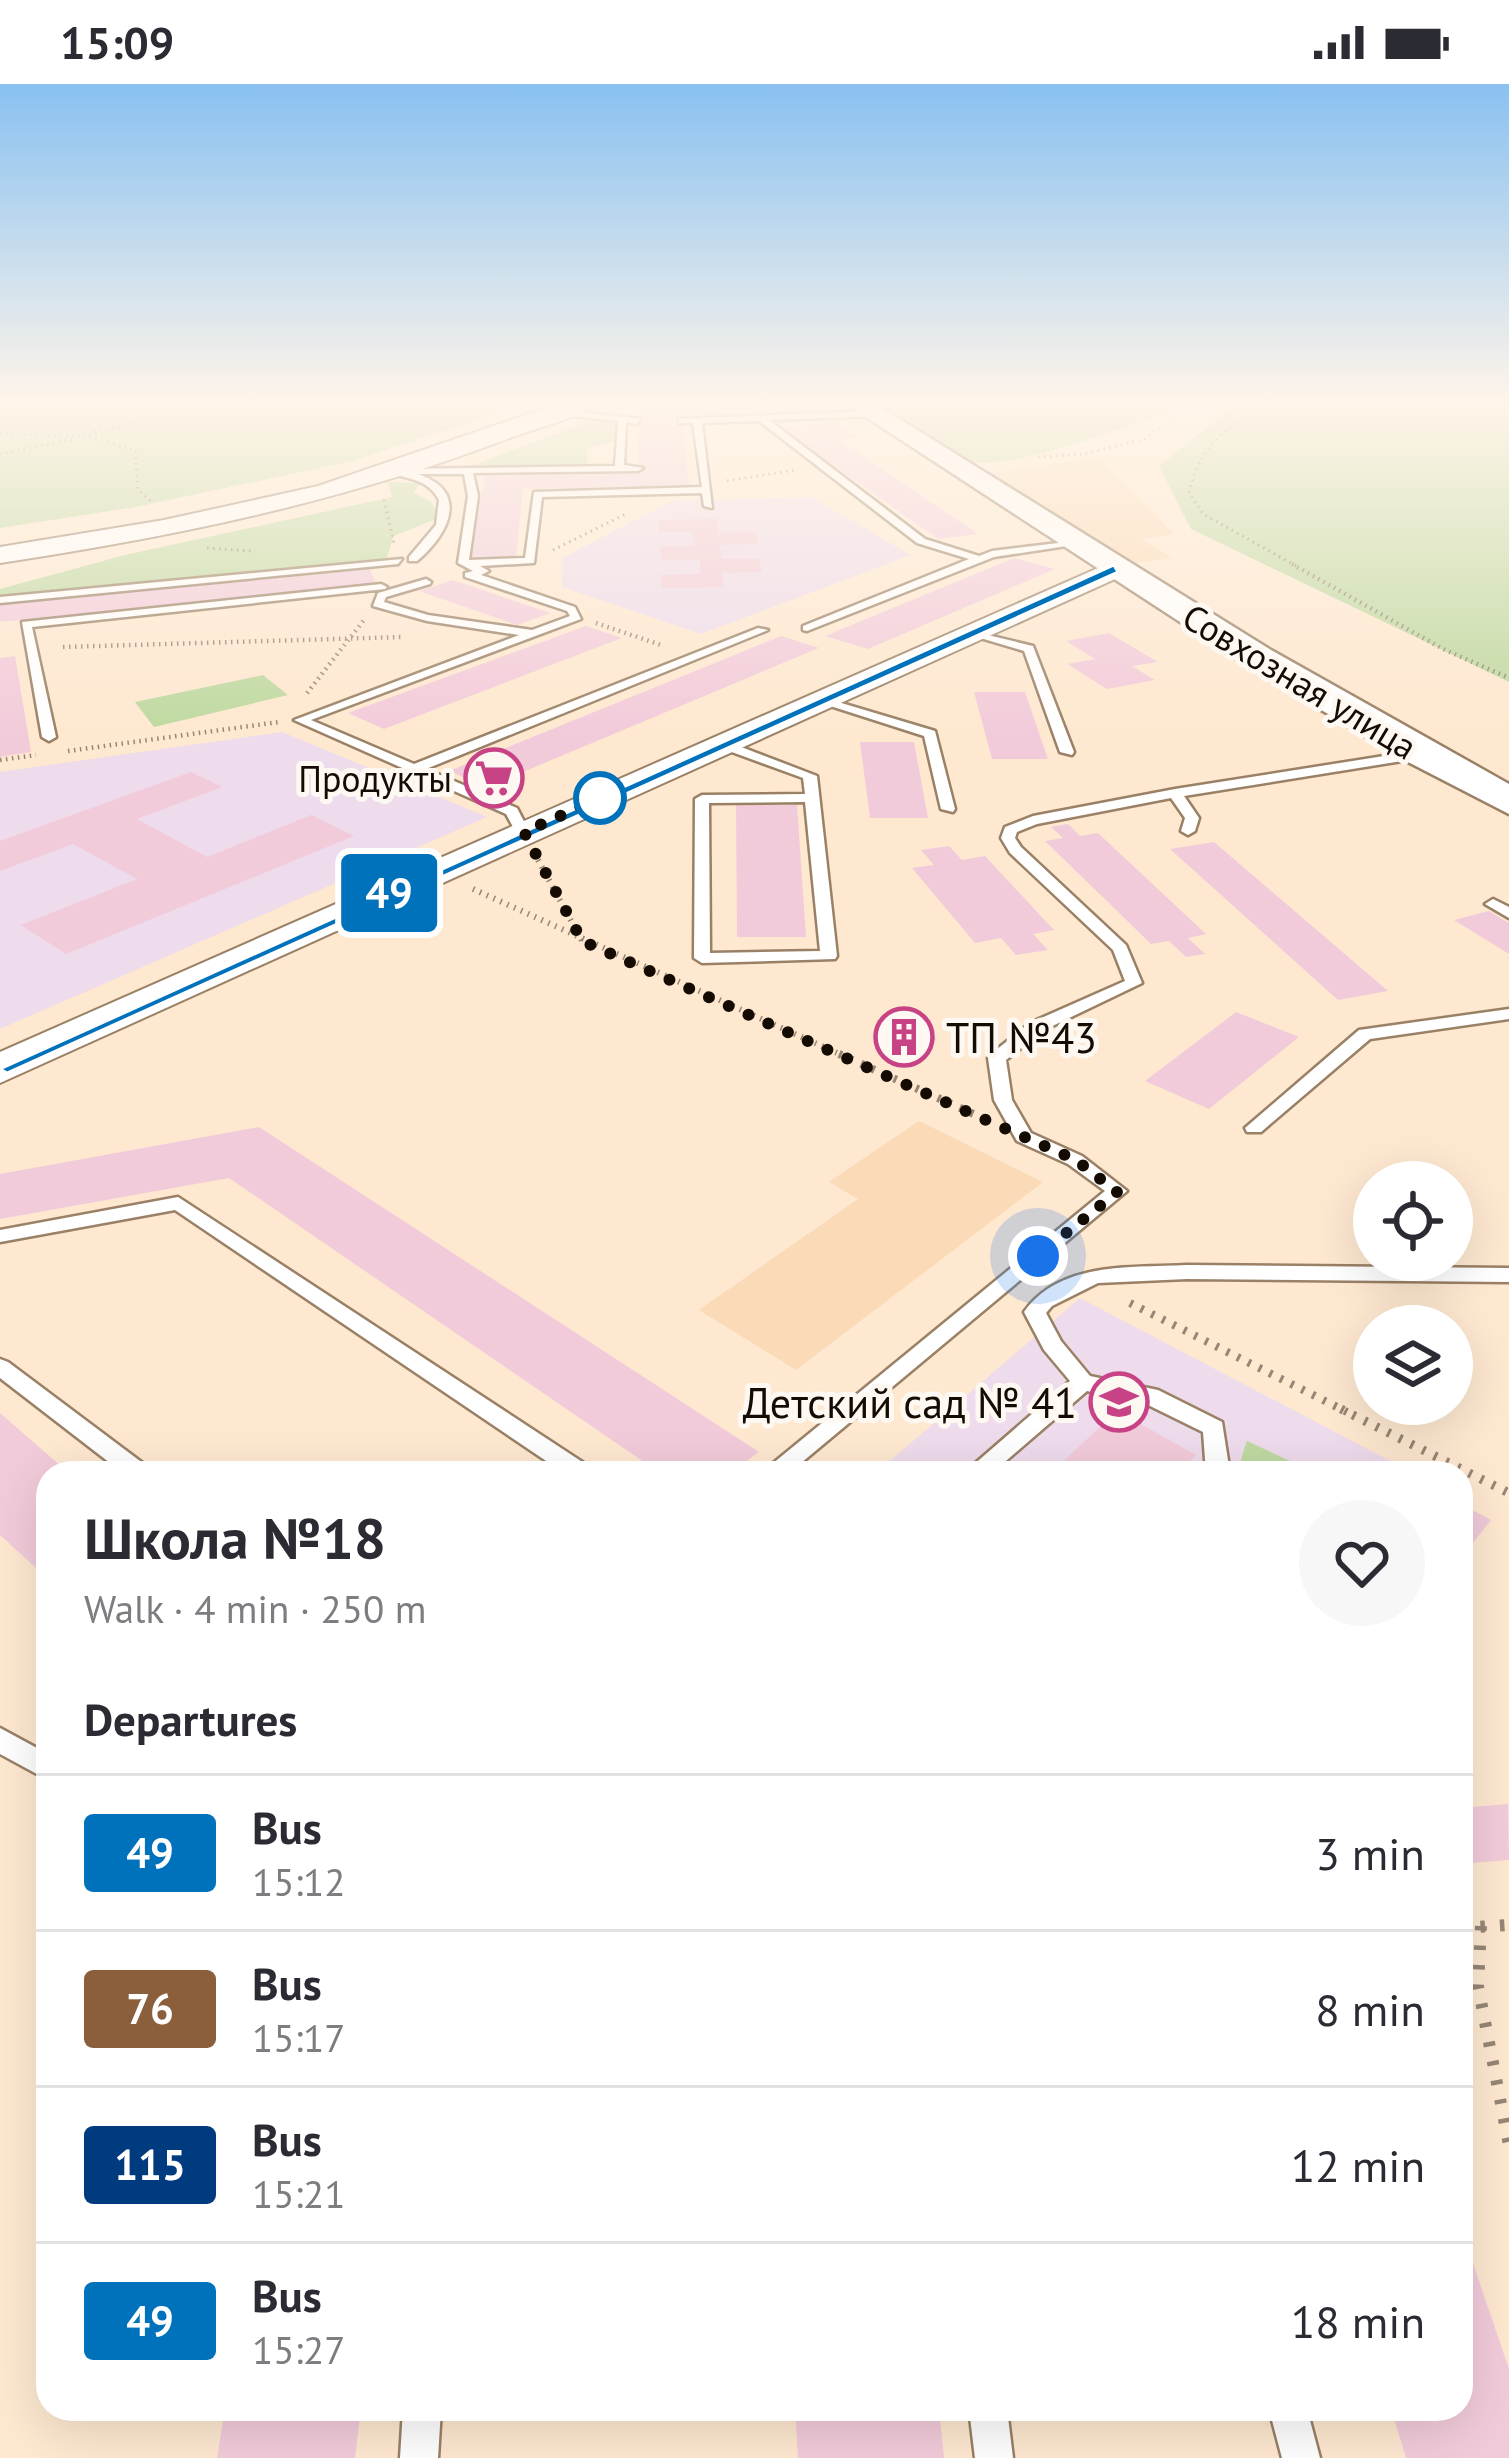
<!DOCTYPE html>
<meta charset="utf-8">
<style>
body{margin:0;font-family:"PT Sans",sans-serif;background:#f7f7f7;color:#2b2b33;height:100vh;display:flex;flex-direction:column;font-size:45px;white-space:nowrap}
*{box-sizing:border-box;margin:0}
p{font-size:39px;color:#7c7c81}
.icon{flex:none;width:66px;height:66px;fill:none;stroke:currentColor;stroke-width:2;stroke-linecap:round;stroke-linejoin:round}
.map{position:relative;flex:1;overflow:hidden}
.side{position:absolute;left:36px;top:1377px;width:1437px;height:960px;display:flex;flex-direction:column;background:#fff;border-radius:36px;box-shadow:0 12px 48px #0002}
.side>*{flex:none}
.badge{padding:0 24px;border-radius:9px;font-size:42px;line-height:78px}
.tools{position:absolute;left:1353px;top:1077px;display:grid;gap:24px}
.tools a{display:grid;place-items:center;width:120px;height:120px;border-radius:50%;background:#fff;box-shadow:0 12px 48px #0002;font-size:60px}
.you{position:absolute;width:60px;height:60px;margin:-30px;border:9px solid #fff;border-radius:50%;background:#1a73e8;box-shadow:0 0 0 18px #1a73e833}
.map>.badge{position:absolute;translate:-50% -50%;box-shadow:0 0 0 6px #fff}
h2{padding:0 48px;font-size:45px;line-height:108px}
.round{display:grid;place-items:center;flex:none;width:126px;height:126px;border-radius:63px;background:#f7f7f7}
.headline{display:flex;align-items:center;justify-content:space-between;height:204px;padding:0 48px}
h1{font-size:57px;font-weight:800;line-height:90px}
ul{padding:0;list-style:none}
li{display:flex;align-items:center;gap:36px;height:156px;padding:0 48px;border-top:3px solid #e1e1e2}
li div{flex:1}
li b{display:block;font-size:45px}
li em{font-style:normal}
li .badge{min-width:132px;font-weight:700;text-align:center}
.status{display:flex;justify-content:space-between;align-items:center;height:84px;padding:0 60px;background:#fff;direction:ltr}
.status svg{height:33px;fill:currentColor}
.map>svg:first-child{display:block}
</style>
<div class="status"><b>15:09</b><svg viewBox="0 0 49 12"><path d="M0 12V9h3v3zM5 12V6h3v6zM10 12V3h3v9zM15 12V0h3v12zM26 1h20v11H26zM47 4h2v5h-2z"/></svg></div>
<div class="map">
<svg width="1509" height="2374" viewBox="0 0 1509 2374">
<rect width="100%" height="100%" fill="#fee8d0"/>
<path fill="#fbdab7" d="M 1100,373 L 1174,450 L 1141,455 L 1172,474 L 1129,480 L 986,390 Z
M 919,1037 L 1043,1098 L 796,1286 L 699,1226 L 858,1115 L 829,1098 Z"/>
<path fill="#eedbec" d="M 811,413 L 911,471 L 701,550 L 562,503 L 562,474 L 672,417 Z
M 282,648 L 487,733 L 0,945 L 0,688 Z
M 1080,1214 L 1413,1389 L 876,1389 Z"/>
<path fill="#bfd9a1" d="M 0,316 L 521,316 L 498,323 L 500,328 L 353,377 L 136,423 L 0,444 Z
M 872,316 L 1202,316 C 1149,333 1006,394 957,375 C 926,363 900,334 872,316 Z
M 1259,316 L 1509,316 L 1509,598 L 1191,445 L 1159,382 L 1230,325 Z
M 614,328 L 628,335 L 625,342 L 612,347 L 631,353 L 586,365 L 588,379 L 571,383 L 457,387 Z
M 388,398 L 419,399 L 414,409 L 430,417 L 441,433 L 394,452 L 384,482 L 0,519 L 0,505 L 125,471 L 392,413 Z
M 263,591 L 288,611 L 154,643 L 135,618 Z
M 1247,1356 L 1247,1357 L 1316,1389 L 1237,1389 Z"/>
<path fill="#f2cbda" d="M 814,320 L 818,330 L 682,333 L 689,401 L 523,405 L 516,473 L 470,474 L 485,392 L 638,388 L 636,323 Z
M 835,338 L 857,353 L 838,355 L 978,450 L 938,455 L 781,344 Z
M 717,435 L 719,448 L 755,447 L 758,460 L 719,461 L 722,475 L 759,475 L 762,488 L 722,489 L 724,503 L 662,504 L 661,491 L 701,490 L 699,476 L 661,476 L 660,462 L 695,462 L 693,448 L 659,448 L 658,436 Z
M 1014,474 L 1055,485 L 868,565 L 825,552 Z
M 370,485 L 376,500 L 0,538 L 0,521 Z
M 453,496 L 550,529 L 517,541 L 419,507 Z
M 586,542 L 622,554 L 384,645 L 348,629 Z
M 1109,549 L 1158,578 L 1132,582 L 1155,596 L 1107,605 L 1067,580 L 1095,575 L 1066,557 Z
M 781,552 L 819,564 L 487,703 L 449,687 Z
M 15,572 L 31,668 L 0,673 L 0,574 Z
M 974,608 L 1025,608 L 1048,675 L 992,675 Z
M 860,658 L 914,658 L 928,734 L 870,734 Z
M 191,688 L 222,703 L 137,735 L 207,773 L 311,731 L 354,752 L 66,870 L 21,841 L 137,795 L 73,760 L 0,787 L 0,757 Z
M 736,721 L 797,721 L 806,853 L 737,853 Z
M 1068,740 L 1080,752 L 1098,749 L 1206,850 L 1188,854 L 1205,870 L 1186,873 L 1169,857 L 1151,860 L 1045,757 L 1063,754 L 1051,743 Z
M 1214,758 L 1388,907 L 1338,916 L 1170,765 Z
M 949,762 L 962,776 L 985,772 L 1054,846 L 1033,850 L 1048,866 L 1016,871 L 1001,854 L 975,859 L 912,784 L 934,781 L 921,766 Z
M 1489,827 L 1509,839 L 1509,870 L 1454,836 Z
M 1236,928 L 1299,953 L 1209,1025 L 1145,997 Z
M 895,936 L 937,955 L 914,970 L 872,951 Z
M 259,1043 L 759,1368 L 730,1389 L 660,1389 L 229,1094 L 0,1135 L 0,1090 Z
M 1117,1327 L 1196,1371 L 1178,1389 L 1020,1389 L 1033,1377 L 1052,1388 Z
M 0,1329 L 69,1389 L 48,1389 L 48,1495 L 0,1451 Z
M 1461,1420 L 1491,1436 L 1461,1474 Z
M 1508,1720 L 1509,1776 L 1461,1780 L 1461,1724 Z
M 1462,2147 L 1509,2285 L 1509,2374 L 1406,2374 L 1391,2325 L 1461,2325 Z
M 225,2325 L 361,2325 L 355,2374 L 217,2374 Z
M 795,2325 L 939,2325 L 944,2374 L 798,2374 Z"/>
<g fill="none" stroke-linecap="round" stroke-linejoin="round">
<defs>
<path id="lane" d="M 556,325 L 640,335 L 637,340 L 626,338 L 624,381 L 643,384 L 638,387 L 473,389 L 478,412 L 469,476 L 525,474 L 534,408 L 702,403 L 693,339 L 679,339 L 679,335 L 874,327 L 877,332 L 769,336 L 925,455 L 979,472 L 992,467 L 1075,457 L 1080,460 L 994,473 L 807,547 L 803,546 L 803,542 L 969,475 L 917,459 L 759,337 L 702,339 L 712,424 L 704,422 L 702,409 L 542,413 L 534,479 L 480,482 L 489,487 L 481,491 L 575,523 L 581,535 L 311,636 L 414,680 L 758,544 L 768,546 L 426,685 L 517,724 L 530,749 L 518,752 L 506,730 L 294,636 L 519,551 L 427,537 L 373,522 L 378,509 L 426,495 L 431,498 L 430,500 L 386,513 L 384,518 L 428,531 L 532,546 L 570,532 L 567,527 L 465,493 L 465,489 L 473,487 L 458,479 L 468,412 L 464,390 L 418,390 C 471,408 448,451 417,477 L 409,477 L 409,473 L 436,441 L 439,416 C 428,394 406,395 387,388 L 392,385 L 615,382 L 618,337 L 553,330 Z
M 402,475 L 398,480 L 0,519 L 0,513 Z
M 381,500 L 387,503 L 385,505 L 32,543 L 56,653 L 49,657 L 42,653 L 22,538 Z
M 967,546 L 1033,562 L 1074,668 L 1072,671 L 1060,668 L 1024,567 L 967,550 Z
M 818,612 L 935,647 L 955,725 L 953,728 L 941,725 L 924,652 L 818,618 Z
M 723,656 L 817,692 L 837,872 L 835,875 L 702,879 L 694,874 L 695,715 L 702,711 L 805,710 L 803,694 L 718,663 L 716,660 ZM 805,718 L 820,867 L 710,869 L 709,719 Z
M 1422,666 L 1427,667 L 1427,673 L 1184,712 L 1199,734 L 1195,747 L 1188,751 L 1181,747 L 1185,734 L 1171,714 L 1037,740 L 1017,748 L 1015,754 L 1021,763 L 1126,861 L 1142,899 L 1042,947 L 1006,976 L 1012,1016 L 1031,1049 L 1082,1072 L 1127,1107 L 789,1389 L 761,1389 L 1105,1107 L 1068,1080 L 1017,1057 L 994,1016 L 988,974 L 991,970 L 1030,939 L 1125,897 L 1113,866 L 1010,769 L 1001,754 L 1005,743 L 1033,732 L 1175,705 Z
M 1493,815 L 1509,823 L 1509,834 L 1485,820 Z
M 1509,925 L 1509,935 L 1370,955 L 1261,1048 L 1247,1048 L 1245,1044 L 1359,946 Z
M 178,1113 L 590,1383 L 594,1389 L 564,1389 L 175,1126 L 0,1158 L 0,1146 Z
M 1187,1181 L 1509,1184 L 1509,1198 L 1187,1195 L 1098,1199 L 1052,1222 L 1046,1229 L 1061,1257 L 1090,1292 L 1158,1306 L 1222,1338 L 1230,1389 L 1206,1389 L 1203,1348 L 1144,1319 L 1087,1307 L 992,1389 L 964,1389 L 1070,1297 L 1044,1266 L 1024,1228 C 1060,1177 1132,1184 1187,1181 Z
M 0,1275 L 8,1278 L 148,1383 L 152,1389 L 123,1389 L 0,1294 Z
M 0,1644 L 48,1670 L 48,1696 L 0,1670 Z
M 403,2325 L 441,2325 L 438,2374 L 400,2374 Z
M 969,2325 L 1007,2325 L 1013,2374 L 975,2374 Z
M 1269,2325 L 1307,2325 L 1320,2374 L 1282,2374 Z"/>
<path id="secondary" d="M 569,316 L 599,316 C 577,336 535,344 507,355 C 342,418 173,453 0,479 L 0,463 L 164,436 L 318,402 Z
M 1114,477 L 1124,479 L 1128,485 L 1124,491 L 0,999 L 0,968 Z"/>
<path id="primary" d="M 840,316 L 869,316 L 1271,566 L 1509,700 L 1509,730 L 1410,679 L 1246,581 Z"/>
</defs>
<use href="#lane" stroke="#9a8166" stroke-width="5"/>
<use href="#secondary" stroke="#9a8166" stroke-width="4"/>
<use href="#primary" stroke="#9a8166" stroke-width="5"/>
<path stroke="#968675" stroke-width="3" stroke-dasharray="1.5 4.5" stroke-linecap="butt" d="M 401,316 L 477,325
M 1284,316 C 1235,335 1201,355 1189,409 L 1203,430 L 1298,483
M 0,350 L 86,352 L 135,366 L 138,406 L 152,418
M 95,350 L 206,316
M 89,351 L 137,316
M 0,370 L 75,355
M 1038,373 L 1084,370 L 1145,355 L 1180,328 L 1253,316
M 727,397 L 795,386
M 384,416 L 394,459
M 207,464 L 252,467
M 553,466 L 626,430"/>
<path stroke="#968675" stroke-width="4.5" stroke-dasharray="1.5 4.5" stroke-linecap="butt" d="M 1292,480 L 1443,565 L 1509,594
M 596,539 L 661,561
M 63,563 L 402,553
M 307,609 L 364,536
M 68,667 L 279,638
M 0,676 L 36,671"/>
<path stroke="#968675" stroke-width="6" stroke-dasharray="1.5 6" stroke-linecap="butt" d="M 538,776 L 582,857
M 473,805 L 846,973"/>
<path stroke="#968675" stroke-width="8" stroke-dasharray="3 9" stroke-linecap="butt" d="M 839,970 L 985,1035
M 1130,1219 L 1347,1328"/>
<path stroke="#968675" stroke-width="9" stroke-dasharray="3 10" stroke-linecap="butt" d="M 1341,1325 L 1509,1409"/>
<path stroke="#968675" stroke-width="12" stroke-dasharray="4.5 15" stroke-linecap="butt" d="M 1481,1842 L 1478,1902 L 1509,2061
M 1461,1844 L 1509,1841"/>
<use href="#lane" fill="#fff" fill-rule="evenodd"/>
<use href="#secondary" fill="#fff" fill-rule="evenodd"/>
<use href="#primary" fill="#fff" fill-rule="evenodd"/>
</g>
<linearGradient id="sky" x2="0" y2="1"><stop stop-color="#89c1f1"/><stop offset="0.49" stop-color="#fff5ea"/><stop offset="1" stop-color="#fff5ea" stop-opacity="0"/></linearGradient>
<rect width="1509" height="648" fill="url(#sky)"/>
<path fill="#0072bc" stroke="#fff" stroke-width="3" d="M 1114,481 L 1118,488 L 7,989 L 0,985 Z"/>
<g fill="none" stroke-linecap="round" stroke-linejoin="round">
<path stroke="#140b03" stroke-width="12" stroke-dasharray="0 21.6" d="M 600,714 L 524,748 L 582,857 L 1076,1076 L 1117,1108 L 1038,1172"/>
</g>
<defs>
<symbol id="supermarket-ring" viewBox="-11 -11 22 22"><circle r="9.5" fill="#fef8f2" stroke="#c84386" stroke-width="1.5"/><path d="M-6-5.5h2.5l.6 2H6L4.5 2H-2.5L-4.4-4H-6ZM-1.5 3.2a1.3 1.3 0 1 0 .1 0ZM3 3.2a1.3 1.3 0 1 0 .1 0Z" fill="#c84386"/></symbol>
<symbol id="building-ring" viewBox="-11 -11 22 22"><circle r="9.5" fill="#fef8f2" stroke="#c84386" stroke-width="1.5"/><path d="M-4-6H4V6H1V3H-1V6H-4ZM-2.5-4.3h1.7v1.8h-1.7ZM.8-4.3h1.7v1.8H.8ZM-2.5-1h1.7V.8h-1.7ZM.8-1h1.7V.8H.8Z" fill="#c84386"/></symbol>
<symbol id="school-ring" viewBox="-11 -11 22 22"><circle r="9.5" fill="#fef8f2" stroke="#c84386" stroke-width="1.5"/><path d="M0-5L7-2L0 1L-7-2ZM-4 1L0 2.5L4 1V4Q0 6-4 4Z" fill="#c84386"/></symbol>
</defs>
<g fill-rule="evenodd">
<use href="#supermarket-ring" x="461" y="661" width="66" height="66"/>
<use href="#building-ring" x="871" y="920" width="66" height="66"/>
<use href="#school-ring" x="1086" y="1285" width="66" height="66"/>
</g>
<circle fill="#fff" stroke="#0072bc" stroke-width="6" cx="600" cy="714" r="24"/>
<g text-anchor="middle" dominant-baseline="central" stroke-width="10" stroke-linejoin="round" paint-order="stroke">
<g font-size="36" fill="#140b03" stroke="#fef8f2">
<text transform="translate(1300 597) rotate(31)">Совхозная улица</text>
</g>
<g font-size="36" fill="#140b03" stroke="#fef8f2" text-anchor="end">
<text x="452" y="694">Продукты</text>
</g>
<g font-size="42" fill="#140b03" stroke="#fef8f2" text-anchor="start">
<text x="946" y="953">ТП №43</text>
<text x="1077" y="1318" text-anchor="end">Детский сад № 41</text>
</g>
</g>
</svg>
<div class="tools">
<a><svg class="icon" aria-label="locate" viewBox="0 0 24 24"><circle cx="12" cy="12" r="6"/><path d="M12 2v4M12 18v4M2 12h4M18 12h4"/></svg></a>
<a><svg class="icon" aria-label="layers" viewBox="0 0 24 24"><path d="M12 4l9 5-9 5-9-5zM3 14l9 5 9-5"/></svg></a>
</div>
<div class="you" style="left:1038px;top:1172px"></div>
<b class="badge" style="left:389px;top:809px;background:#0072bc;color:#fff">49</b>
<section class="side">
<div class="headline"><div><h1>Школа №18</h1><p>Walk · 4 min · 250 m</p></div><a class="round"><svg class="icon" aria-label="heart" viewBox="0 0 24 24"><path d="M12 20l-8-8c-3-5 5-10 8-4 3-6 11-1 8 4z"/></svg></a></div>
<h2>Departures</h2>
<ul>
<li><span class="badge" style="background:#0072bc;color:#fff">49</span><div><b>Bus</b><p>15:12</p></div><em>3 min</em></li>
<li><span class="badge" style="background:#8b5e3c;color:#fff">76</span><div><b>Bus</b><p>15:17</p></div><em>8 min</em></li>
<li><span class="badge" style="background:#003b80;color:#fff">115</span><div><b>Bus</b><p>15:21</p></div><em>12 min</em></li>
<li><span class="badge" style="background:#0072bc;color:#fff">49</span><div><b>Bus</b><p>15:27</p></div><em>18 min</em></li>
</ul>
</section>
</div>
